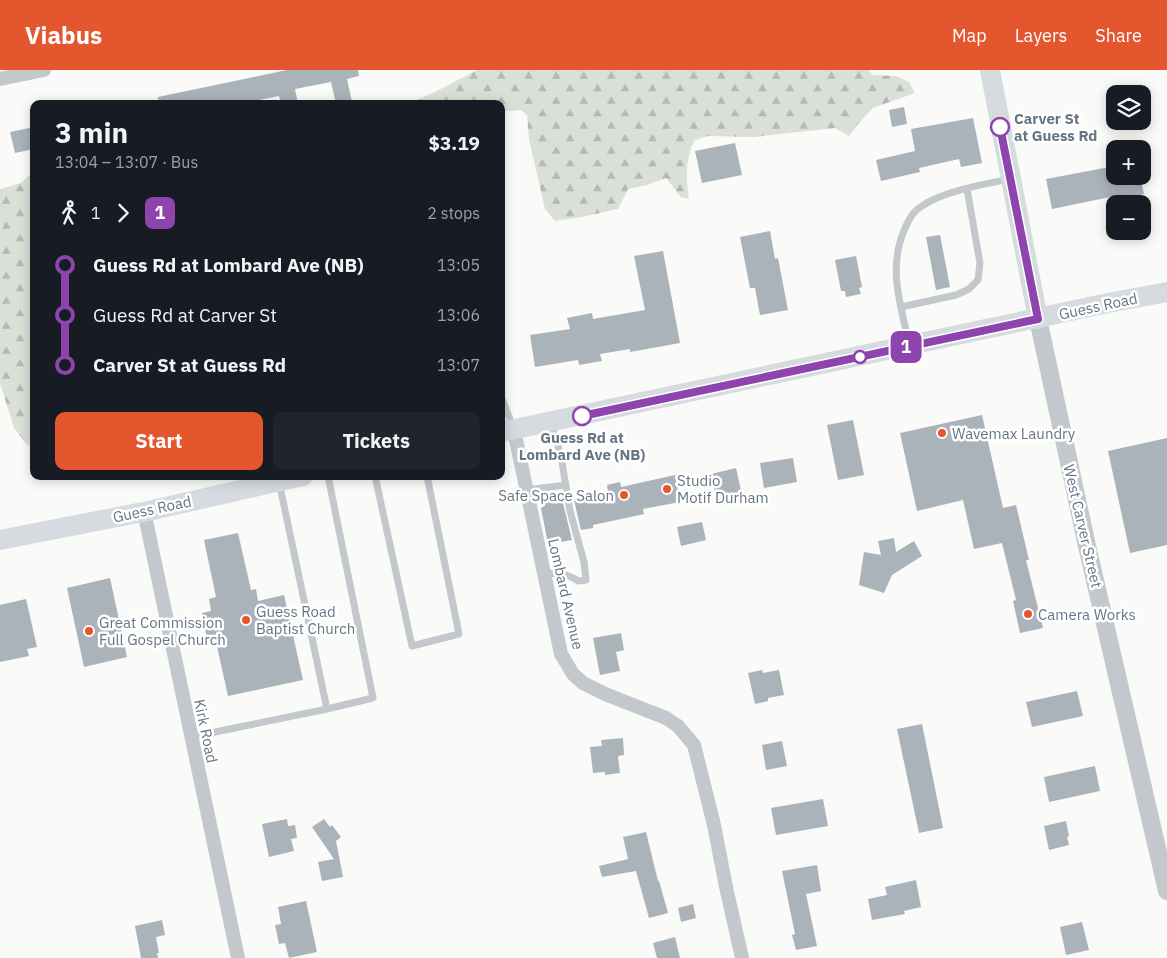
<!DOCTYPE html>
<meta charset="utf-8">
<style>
body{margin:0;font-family:"IBM Plex Sans",sans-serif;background:#20242c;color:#f1f3f6;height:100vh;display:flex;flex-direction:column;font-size:19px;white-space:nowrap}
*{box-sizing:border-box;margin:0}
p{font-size:16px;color:#9ea1a6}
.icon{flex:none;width:28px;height:28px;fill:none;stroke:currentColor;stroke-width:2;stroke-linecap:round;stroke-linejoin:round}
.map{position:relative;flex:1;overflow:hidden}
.drawer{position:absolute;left:30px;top:30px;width:475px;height:380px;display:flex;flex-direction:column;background:#171b24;border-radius:10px;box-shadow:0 2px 12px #0003}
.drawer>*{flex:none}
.badge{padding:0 10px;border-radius:8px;font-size:18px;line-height:32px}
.buttons{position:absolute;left:1106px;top:15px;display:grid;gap:10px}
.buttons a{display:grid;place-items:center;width:45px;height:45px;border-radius:10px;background:#171b24;box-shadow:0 2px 12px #0003;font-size:25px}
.map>.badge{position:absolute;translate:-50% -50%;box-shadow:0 0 0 2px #fff}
.legs{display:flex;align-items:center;gap:8px;height:55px;padding:0 25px;font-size:16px}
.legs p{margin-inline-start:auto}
.summary{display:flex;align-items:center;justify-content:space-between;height:85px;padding:0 25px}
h1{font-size:28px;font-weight:700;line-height:38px}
.button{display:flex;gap:10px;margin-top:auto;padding:10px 25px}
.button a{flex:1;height:58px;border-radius:10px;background:#e4572e;color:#fff;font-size:20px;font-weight:700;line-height:58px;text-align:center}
.button a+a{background:#20242c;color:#f1f3f6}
ul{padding:0 25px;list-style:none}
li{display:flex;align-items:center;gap:18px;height:50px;font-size:19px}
li i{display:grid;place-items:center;width:8px;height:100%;margin:0 6px;background:currentColor}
li i::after{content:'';width:12px;height:12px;margin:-6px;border:4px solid;border-radius:50%;background:#171b24}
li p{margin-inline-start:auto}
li:first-child i{background:linear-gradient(#0000 50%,currentColor 0)}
li:last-child i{background:linear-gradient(currentColor 50%,#0000 0)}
header{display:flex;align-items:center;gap:30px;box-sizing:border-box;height:70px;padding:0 25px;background:#e4572e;color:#fff}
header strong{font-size:24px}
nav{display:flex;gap:28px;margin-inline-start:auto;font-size:18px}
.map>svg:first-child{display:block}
</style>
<header>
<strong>Viabus</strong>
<nav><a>Map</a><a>Layers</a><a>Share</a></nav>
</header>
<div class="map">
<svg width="1167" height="888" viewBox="0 0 1167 888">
<defs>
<pattern id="forest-firs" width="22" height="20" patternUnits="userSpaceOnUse" patternTransform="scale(1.25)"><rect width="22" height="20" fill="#dadfd7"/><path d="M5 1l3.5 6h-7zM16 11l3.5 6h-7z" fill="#b4b9b4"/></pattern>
</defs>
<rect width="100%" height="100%" fill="#fafaf8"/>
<path fill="url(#forest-firs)" d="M 477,0 L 868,0 L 873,5 L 896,6 L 909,12 L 915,23 L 873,38 L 858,54 L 849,66 L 835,58 L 754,67 L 708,66 L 695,70 C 685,88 686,109 689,129 L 681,127 L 666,108 L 647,115 L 628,119 L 618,139 L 582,147 L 555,151 L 545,139 L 529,69 L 527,45 L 521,40 L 501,41 L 501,34 L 408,34 L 433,23 Z
M 34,101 L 34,243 L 32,253 L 34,258 L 34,367 L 28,376 L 14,358 L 0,313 L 0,119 L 21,113 Z"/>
<path fill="#aab3b9" d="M 287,0 L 358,0 L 359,6 L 347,9 L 352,32 L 343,34 L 336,34 L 331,12 L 295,19 L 298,34 L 281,34 L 279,26 L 238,34 L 159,34 L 158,27 Z
M 904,37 L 907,54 L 892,57 L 889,40 Z
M 973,48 L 982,93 L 961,97 L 959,89 L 919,98 L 920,102 L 881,111 L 876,90 L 915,81 L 911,59 Z
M 34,57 L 34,79 L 15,83 L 10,62 Z
M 735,73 L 742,105 L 702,113 L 695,81 Z
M 1115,96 L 1115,106 L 1140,106 L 1144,124 L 1116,130 L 1115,126 L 1052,139 L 1046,109 Z
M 770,161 L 775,189 L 778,188 L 788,240 L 760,245 L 755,218 L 750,218 L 740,167 Z
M 940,165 L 950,217 L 936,220 L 926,167 Z
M 663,181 L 680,273 L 630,282 L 630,279 L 600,284 L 602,291 L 579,295 L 578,290 L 535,297 L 530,265 L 570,259 L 567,248 L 592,243 L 593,249 L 645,240 L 634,186 Z
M 856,186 L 862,217 L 859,218 L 861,224 L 846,227 L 845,221 L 841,221 L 835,190 Z
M 982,345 L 1003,438 L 1016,435 L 1029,490 L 1026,490 L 1043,558 L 1020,563 L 1013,531 L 1016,530 L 1002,473 L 974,479 L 963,430 L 917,441 L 900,363 Z
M 853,350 L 864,405 L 838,410 L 827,355 Z
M 1167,368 L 1167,475 L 1130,483 L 1108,381 Z
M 793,388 L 797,412 L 764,418 L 760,393 Z
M 736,398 L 742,425 L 717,431 L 711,404 Z
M 675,405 L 680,432 L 643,439 L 644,444 L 593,455 L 593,458 L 581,460 L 574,430 L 608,423 L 607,415 L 620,412 L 621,417 Z
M 562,429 L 572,470 L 548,474 L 541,438 L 543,437 L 543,433 Z
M 702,452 L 706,470 L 681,476 L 677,457 Z
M 238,463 L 251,520 L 256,519 L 258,531 L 284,525 L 303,610 L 228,626 L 216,572 L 208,574 L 202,543 L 211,541 L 209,529 L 216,527 L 204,470 Z
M 894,468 L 896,482 L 914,471 L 922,486 L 892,505 L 884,523 L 859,515 L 864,482 L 881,485 L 878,471 Z
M 110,508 L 127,587 L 84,597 L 67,518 Z
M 26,529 L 37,577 L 27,579 L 29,586 L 0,592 L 0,535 Z
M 621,563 L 624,580 L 616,582 L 620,601 L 600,605 L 593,568 Z
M 762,600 L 763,603 L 779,600 L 784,625 L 768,628 L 768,631 L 755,634 L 748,603 Z
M 1077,621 L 1083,646 L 1032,657 L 1026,632 Z
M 922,654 L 943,758 L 919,763 L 897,659 Z
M 623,668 L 624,685 L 618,686 L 620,703 L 605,705 L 605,702 L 593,703 L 590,677 L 602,676 L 601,670 Z
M 782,671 L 787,696 L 766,700 L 762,675 Z
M 1095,696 L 1100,721 L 1049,732 L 1044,707 Z
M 823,729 L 828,756 L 776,765 L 771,738 Z
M 287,749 L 288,756 L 295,755 L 297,768 L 291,769 L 294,781 L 269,787 L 262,754 Z
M 324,749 L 330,757 L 332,755 L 341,767 L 336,771 L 343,807 L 322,811 L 318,792 L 334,789 L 312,757 Z
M 1066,751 L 1069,766 L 1067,767 L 1069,775 L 1049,780 L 1044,756 Z
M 646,762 L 658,811 L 659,811 L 668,843 L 649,848 L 636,801 L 602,807 L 599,796 L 628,789 L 623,767 Z
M 817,795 L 821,821 L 806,824 L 817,876 L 796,880 L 792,865 L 795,864 L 782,801 Z
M 916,810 L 921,837 L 904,841 L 905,844 L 872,850 L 868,829 L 887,825 L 885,817 Z
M 306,831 L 317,882 L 289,888 L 285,873 L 279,874 L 275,855 L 281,854 L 278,837 Z
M 693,834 L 696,848 L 681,852 L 678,838 Z
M 162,850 L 165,865 L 156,867 L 159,883 L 157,883 L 158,888 L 141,888 L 135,856 Z
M 1082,852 L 1089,880 L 1066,885 L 1060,857 Z
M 675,867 L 680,888 L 657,888 L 653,873 Z"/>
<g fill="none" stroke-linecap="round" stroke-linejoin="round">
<path stroke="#c3c8cc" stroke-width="7" d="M 901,237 L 956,225 L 969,219 L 978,210 L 980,193 L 967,119
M 909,273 C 900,233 887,196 906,156 C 909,149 915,140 922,136 C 944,121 985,114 1010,109
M 501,326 L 513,357
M 375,406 L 412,576 L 459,564 L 427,406
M 279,412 L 327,639 L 373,628 L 328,406
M 526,420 L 566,415
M 543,504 C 557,503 567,503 578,511 L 586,510 L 584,492 L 570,441 L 561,386 L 551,353
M 191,667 L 327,639"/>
<path stroke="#c3c8cc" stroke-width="14" d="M 0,9 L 44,0
M 514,360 L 561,584 L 573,604 L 583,613 L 605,624 L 666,648 L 678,656 L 694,675 L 714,755 L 726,817 L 742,888
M 144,441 L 238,888"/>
<path stroke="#c3c8cc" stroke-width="18" d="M 1038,249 L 1087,476 L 1167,821"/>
<path stroke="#d6dbdf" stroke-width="20" d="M 990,0 L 1038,249
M 501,362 L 1108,233 L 1167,222
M 0,470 L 148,441 L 303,406"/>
</g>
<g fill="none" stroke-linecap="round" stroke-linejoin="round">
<defs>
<path id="line-1" d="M 582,346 L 1038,249 L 1000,57"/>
</defs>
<use href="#line-1" stroke="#fff" stroke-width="11"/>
<use href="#line-1" stroke="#8e44ad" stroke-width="8"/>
</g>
<g fill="#fff" stroke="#8e44ad" stroke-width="2.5">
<circle cx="1000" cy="57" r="9"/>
<circle cx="860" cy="287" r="6"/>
<circle cx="582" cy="346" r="9"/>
</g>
<g fill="#e4572e" stroke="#fff" stroke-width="2">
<circle cx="942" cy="363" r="5"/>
<circle cx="667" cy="419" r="5"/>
<circle cx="624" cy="425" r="5"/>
<circle cx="1028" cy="544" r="5"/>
<circle cx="246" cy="550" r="5"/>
<circle cx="89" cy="561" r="5"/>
</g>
<g text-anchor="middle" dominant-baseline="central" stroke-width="5" stroke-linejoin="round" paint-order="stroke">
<g font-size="15" font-weight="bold" fill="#657683" stroke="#fff" text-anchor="start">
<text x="1014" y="48">Carver St<tspan x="1014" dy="17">at Guess Rd</tspan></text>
<text x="582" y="367" text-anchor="middle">Guess Rd at<tspan x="582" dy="17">Lombard Ave (NB)</tspan></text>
</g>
<g font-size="15" fill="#657683" stroke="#fff">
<text transform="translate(1098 236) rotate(-12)">Guess Road</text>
<text transform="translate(152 439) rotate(-12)">Guess Road</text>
<text transform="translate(1083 456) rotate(77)">West Carver Street</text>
<text transform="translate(566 524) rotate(77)">Lombard Avenue</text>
<text transform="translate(206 661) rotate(78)">Kirk Road</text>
</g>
<g font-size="15" fill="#657683" stroke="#fff" text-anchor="start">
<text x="952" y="363">Wavemax Laundry</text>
<text x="677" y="410">Studio<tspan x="677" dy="17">Motif Durham</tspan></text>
<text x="614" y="425" text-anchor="end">Safe Space Salon</text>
<text x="256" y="541">Guess Road<tspan x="256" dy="17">Baptist Church</tspan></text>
<text x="1038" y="544">Camera Works</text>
<text x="99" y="552">Great Commission<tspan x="99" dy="17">Full Gospel Church</tspan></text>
</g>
</g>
</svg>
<div class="buttons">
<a><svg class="icon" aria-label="layers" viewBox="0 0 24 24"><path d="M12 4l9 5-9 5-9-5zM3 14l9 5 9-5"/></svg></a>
<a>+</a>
<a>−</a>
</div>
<b class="badge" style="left:906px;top:277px;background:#8e44ad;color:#fff">1</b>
<section class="drawer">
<div class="summary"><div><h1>3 min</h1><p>13:04 – 13:07 · Bus</p></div><b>$3.19</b></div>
<div class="legs"><svg class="icon" aria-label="walk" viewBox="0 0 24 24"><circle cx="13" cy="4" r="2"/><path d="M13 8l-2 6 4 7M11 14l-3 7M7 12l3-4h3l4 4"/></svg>1<svg class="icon" aria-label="forward" viewBox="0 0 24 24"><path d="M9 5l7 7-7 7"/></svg><b class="badge" style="background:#8e44ad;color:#fff">1</b><p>2 stops</p></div>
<ul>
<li><i style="color:#8e44ad"></i><b>Guess Rd at Lombard Ave (NB)</b><p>13:05</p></li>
<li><i style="color:#8e44ad"></i><span>Guess Rd at Carver St</span><p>13:06</p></li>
<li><i style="color:#8e44ad"></i><b>Carver St at Guess Rd</b><p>13:07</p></li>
</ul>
<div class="button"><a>Start</a><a>Tickets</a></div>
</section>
</div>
